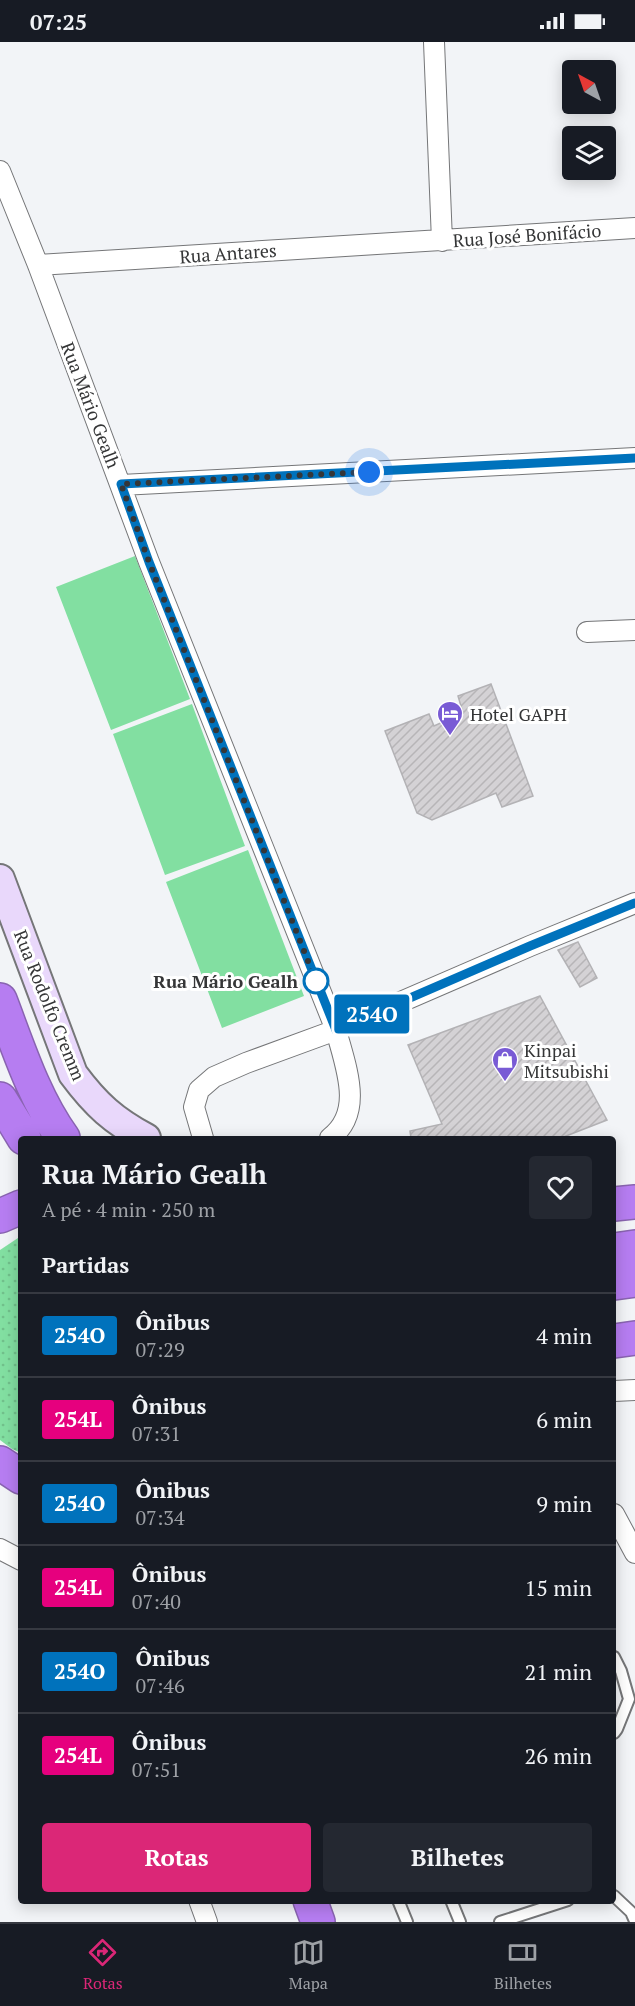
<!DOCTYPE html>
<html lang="pt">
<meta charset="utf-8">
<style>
body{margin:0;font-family:"PT Serif",serif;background:#242831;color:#f1f3f6;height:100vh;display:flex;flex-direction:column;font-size:22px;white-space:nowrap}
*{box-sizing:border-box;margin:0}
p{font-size:20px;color:#9ea1a6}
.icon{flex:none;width:33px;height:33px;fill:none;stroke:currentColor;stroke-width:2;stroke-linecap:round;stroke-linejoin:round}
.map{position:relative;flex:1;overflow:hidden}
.details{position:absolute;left:18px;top:1094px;width:598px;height:768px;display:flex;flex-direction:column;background:#171b24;border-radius:6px;box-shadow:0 3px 15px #0003}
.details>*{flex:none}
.badge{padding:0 12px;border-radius:4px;font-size:21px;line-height:39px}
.needle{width:39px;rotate:320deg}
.tools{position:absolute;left:562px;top:18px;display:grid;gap:12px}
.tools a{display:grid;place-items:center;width:54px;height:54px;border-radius:6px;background:#171b24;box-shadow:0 3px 15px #0003;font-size:30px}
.you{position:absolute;width:30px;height:30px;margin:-15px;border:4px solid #fff;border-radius:50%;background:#1a73e8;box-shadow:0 0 0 9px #1a73e833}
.map>.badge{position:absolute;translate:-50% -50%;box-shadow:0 0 0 3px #fff}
h2{padding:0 24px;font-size:22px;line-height:54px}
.round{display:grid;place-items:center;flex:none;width:63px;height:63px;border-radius:6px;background:#242831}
.overview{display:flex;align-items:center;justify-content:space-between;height:102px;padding:0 24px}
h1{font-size:28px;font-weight:600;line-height:45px}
.cta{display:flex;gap:12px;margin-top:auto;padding:12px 24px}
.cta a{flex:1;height:69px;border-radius:6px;background:#db2777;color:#fff;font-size:24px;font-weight:600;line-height:69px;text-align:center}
.cta a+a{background:#242831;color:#f1f3f6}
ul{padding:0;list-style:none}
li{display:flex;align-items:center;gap:18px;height:84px;padding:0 24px;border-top:2px solid #363941}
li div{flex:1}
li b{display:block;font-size:22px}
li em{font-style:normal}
li .badge{min-width:66px;font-weight:700;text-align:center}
.status{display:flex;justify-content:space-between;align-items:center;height:42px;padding:0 30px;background:#171b24;direction:ltr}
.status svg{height:16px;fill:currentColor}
.tab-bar{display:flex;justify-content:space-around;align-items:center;height:84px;border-top:2px solid #363941;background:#171b24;font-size:16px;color:#9ea1a6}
.tab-bar a{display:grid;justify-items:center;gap:3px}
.tab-bar .current{color:#db2777}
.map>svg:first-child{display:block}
</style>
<div class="status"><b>07:25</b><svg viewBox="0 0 49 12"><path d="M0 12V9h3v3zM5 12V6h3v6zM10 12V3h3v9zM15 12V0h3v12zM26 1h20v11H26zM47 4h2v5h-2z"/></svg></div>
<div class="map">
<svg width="635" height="1880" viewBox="0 0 635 1880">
<defs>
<pattern id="park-dots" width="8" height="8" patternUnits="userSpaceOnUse" patternTransform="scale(1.5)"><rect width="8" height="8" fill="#82dfa1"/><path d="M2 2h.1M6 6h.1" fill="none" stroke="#71c08b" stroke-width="1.8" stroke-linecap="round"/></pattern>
<pattern id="building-hatch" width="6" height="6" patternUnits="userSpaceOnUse" patternTransform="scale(1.5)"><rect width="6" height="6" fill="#d4d2d5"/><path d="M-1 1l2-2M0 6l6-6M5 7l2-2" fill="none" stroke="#b7b5b7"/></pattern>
</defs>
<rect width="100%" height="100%" fill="#f2f4f7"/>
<path fill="#82dfa1" d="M 135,514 L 190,657 L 111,688 L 56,545 Z
M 192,662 L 245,804 L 165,833 L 113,692 Z
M 248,808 L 304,954 L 222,986 L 166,840 Z"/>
<path fill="url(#park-dots)" d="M 21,1194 L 21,1411 L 12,1407 L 0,1398 L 0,1208 Z"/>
<path fill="url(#building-hatch)" stroke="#b3b2b5" stroke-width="1.5" d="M 491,642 L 533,754 L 502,765 L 496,751 L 432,778 L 417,771 L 385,689 L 429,672 L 434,684 L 463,671 L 458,654 Z
M 578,900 L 597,936 L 580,945 L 558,908 Z
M 540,954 L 607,1078 L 561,1096 L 411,1096 L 410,1089 L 442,1082 L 408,1003 Z"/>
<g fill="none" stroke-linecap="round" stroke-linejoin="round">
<defs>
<path id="lane" d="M 614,1615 L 621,1629 L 629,1657 L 617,1687 L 614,1691
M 614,1854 L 631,1870 L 635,1879
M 398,1858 L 407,1880
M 451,1858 L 460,1880
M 500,1880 L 568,1858"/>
<path id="street" d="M 434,0 L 442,199
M 0,129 L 38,223 L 149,520 L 336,988 C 345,1023 365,1070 330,1096
M 38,223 L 635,186
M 121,443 L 635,416
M 587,590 L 635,588
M 203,1096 L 194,1065 L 199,1048 L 214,1035 L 246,1021 L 336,988 L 530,904 L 635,861
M 614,1349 L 635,1348
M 614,1472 L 635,1511
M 0,1507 L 21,1518
M 199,1858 L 207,1880"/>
<path id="secondary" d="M 0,837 L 73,1032 C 96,1063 114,1079 146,1096"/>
<path id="highway" d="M 0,958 C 18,1005 34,1056 63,1096
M 0,1057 L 24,1096
M 614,1162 L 635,1160
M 0,1174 L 21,1165
M 614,1208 L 635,1205
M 614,1241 L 635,1238
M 614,1299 L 635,1296
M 0,1421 L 21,1435
M 310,1858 L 318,1880"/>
</defs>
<use href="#lane" stroke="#757678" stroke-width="14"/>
<use href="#street" stroke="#757678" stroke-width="22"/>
<use href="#secondary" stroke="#757678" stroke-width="32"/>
<use href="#highway" stroke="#8964b0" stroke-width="36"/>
<use href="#lane" stroke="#fff" stroke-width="10"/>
<use href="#street" stroke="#fff" stroke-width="20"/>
<use href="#secondary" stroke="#e9d8fb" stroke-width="28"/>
<use href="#highway" stroke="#b67df1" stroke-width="33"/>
</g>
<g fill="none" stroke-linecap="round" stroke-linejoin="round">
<defs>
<path id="line" d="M 635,416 L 121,442 L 149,520 L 336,988 L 530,904 L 635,861"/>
</defs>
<use href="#line" stroke="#fff" stroke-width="14"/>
<use href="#line" stroke="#0072bc" stroke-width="9"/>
<path stroke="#353637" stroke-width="6" stroke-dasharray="0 10.8" d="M 316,939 L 149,520 L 121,442 L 369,430"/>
</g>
<defs>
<symbol id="hotel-pin" viewBox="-11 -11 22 30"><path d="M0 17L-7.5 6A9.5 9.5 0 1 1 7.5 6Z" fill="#795bd5" stroke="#fff"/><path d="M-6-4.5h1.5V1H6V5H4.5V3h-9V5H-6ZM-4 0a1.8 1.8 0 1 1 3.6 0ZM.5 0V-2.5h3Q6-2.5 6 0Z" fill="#fff"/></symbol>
<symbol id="shop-pin" viewBox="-11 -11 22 30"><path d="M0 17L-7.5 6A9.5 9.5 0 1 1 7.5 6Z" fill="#795bd5" stroke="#fff"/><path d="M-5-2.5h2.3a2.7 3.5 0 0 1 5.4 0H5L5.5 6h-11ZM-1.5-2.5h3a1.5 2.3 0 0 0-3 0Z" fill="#fff"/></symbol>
</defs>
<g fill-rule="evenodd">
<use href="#hotel-pin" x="435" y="657" width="30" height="40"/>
<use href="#shop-pin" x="490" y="1003" width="30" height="40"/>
</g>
<circle fill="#fff" stroke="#0072bc" stroke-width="3" cx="316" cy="939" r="12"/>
<g text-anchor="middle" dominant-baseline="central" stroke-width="6" stroke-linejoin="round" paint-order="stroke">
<g font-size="18" fill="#353637" stroke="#fff">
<text transform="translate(527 193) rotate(-4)">Rua José Bonifácio</text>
<text transform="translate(228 211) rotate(-4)">Rua Antares</text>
<text transform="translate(91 363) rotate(69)">Rua Mário Gealh</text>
<text transform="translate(50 963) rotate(68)">Rua Rodolfo Cremm</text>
</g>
<g font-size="18" fill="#353637" stroke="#fff" text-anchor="start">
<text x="470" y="672">Hotel GAPH</text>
<text x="524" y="1008">Kinpai<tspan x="524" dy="21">Mitsubishi</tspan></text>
</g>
<g font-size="18" font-weight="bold" fill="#353637" stroke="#fff" text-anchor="end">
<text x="298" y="939">Rua Mário Gealh</text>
</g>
</g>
</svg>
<div class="tools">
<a><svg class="needle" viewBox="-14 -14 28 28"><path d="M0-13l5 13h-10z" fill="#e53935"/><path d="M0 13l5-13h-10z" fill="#9ea1a6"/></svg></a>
<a><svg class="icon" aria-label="layers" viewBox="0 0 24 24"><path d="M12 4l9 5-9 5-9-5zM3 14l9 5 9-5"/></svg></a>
</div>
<div class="you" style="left:369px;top:430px"></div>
<b class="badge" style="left:372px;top:972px;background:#0072bc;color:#fff">254O</b>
<section class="details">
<div class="overview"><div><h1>Rua Mário Gealh</h1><p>A pé · 4 min · 250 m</p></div><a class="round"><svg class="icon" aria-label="heart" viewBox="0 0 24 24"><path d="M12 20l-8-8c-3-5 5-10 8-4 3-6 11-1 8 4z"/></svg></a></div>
<h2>Partidas</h2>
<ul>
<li><span class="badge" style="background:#0072bc;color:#fff">254O</span><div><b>Ônibus</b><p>07:29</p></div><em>4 min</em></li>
<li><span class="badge" style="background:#e6007e;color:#fff">254L</span><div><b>Ônibus</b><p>07:31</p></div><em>6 min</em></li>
<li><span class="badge" style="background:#0072bc;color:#fff">254O</span><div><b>Ônibus</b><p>07:34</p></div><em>9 min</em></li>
<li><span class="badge" style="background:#e6007e;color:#fff">254L</span><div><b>Ônibus</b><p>07:40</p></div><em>15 min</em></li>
<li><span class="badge" style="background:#0072bc;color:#fff">254O</span><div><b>Ônibus</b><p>07:46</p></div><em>21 min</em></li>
<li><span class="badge" style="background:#e6007e;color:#fff">254L</span><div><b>Ônibus</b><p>07:51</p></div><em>26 min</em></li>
</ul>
<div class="cta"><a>Rotas</a><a>Bilhetes</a></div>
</section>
</div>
<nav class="tab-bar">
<a class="current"><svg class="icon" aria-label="directions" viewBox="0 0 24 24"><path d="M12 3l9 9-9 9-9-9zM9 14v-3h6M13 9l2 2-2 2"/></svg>Rotas</a>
<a><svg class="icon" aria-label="map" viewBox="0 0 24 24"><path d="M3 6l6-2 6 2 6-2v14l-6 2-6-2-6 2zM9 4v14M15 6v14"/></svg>Mapa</a>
<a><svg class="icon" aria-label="tickets" viewBox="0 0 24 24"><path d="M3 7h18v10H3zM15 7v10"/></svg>Bilhetes</a>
</nav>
